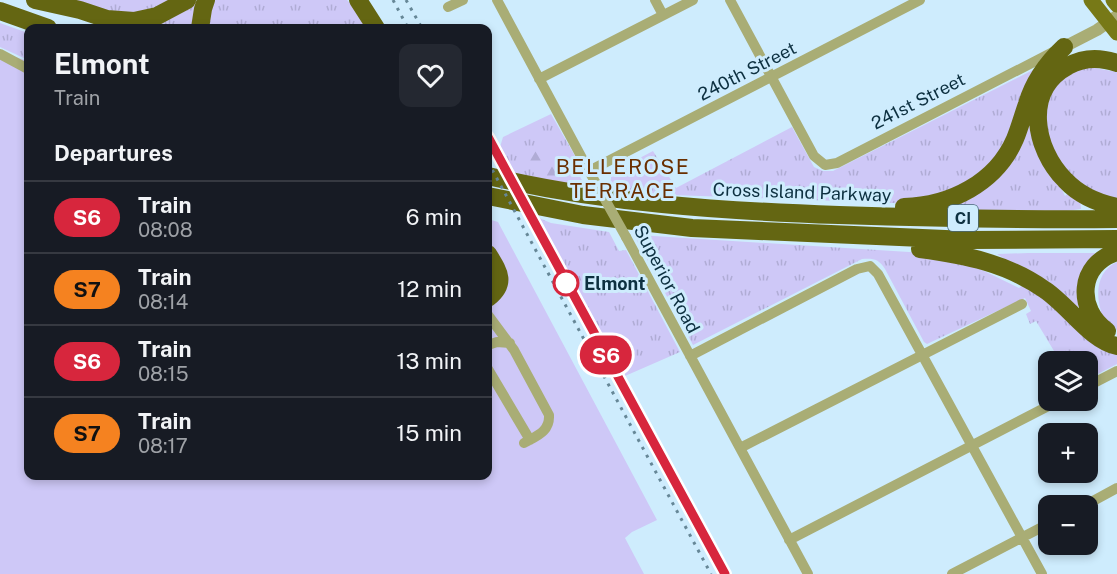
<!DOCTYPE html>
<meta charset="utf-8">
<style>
body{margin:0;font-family:"Public Sans",sans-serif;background:#242831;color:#f1f3f6;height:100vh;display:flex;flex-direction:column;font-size:22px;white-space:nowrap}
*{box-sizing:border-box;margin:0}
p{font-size:20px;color:#9ea1a6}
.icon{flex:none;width:33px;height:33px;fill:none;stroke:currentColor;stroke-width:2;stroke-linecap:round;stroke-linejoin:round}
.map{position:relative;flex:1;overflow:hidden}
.details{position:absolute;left:24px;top:24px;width:468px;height:456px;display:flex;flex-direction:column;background:#171b24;border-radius:12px;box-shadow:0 3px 9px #0003}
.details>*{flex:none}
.badge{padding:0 12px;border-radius:20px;font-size:21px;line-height:39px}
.buttons{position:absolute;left:1038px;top:351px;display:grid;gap:12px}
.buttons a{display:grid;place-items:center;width:60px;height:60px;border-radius:12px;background:#171b24;box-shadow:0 3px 9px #0003;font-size:30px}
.map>.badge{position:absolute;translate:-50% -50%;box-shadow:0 0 0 3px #fff}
h2{padding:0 30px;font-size:22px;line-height:54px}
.round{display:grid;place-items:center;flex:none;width:63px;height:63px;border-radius:12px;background:#242831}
.summary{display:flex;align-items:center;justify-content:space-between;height:102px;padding:0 30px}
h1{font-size:28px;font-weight:700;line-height:45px}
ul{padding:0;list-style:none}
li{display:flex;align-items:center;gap:18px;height:72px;padding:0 30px;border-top:2px solid #363941}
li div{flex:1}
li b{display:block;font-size:22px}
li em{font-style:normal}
li .badge{min-width:66px;font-weight:700;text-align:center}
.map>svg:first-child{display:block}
</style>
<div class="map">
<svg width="1117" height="574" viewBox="0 0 1117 574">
<defs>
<pattern id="grass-tufts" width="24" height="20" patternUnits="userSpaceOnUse" patternTransform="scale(1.5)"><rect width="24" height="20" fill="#cec8f7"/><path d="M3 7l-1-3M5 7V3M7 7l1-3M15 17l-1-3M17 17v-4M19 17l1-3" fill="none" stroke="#b0acd5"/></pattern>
<pattern id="forest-firs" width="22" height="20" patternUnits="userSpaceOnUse" patternTransform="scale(1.5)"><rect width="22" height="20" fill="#cec8f7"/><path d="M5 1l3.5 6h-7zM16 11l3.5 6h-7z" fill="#b0acd5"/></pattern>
</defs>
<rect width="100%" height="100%" fill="#ceecfd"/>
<path fill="url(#grass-tufts)" d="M 66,0 L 174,0 L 128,17 Z
M 198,0 L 194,28 L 121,28 L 156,24 Z
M 215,0 L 347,0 L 361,15 L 368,28 L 205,28 Z
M 0,23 L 28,33 L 28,60 L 0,47 Z
M 1084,66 L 1117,72 L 1117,203 L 1068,179 L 1048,147 L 1042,113 L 1056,81 Z
M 1035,69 L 1012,130 L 992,165 L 958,193 L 920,204 L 615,193 C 611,184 608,178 615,171 L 653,151 L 676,188 L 792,127 L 814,167 L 823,171 L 833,171 Z
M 1034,100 L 1057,179 L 1065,196 L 1069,192 L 1080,198 L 1081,209 L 1059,212 L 925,210 L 971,196 Z
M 551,114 L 575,156 L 571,160 L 586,188 L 514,174 L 500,147 L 503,137 Z
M 539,218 L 551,223 L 609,232 L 619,251 L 626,250 L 680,352 L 625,376 Z
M 638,235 L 925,253 L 974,266 L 1019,288 L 1024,284 L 1117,351 L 1117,364 L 1088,379 L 1088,362 L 1060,361 L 1036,321 L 1030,324 L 1026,314 L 1031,311 L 1025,298 L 927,344 L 924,342 L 885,269 C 879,259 873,258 862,259 L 693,345 L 636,239 L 639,239 Z
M 1028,253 L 1105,253 L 1080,306 L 1076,308 L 1047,286 L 997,254 Z
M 1117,262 L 1117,330 L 1113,329 L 1096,314 L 1101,311 C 1095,292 1098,270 1117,262 Z"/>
<path fill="url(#forest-firs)" d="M 542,145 C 570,153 573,164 586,188 L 539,179 L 525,162 L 527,149 Z
M 643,157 L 654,184 L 647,191 L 633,189 L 615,193 L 612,186 L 611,175 L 615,171 Z"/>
<path fill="#cec8f7" d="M 0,52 L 28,61 L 28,476 L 488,476 L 488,219 L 498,222 L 657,520 L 632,532 L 625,538 L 644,574 L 0,574 Z"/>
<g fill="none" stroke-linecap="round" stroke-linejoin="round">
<path stroke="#a9ad75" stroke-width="10" d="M 497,0 L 589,171 L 920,0
M 655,0 L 663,15
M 730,0 L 814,156 L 825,165 L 837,163 L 1053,52
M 448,7 L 463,0
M 0,54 L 28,69
M 539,79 L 693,0
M 626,237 L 808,574
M 488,315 L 514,350 L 549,415 C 550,432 536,436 524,443
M 488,345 L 497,342 L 510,343
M 690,356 L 857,269 L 870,266 L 878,274 L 1042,574
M 488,369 L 530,440
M 1088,386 L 1117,371
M 740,448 L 1022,304
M 1084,506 L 1117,488
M 789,540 L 1060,400
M 952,574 L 1048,524"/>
<path stroke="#a9ad75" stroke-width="12" d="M 1064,47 L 1097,30 L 1117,16"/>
<path stroke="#777917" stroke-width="15" d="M 1091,0 L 1117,33
M 1113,0 L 1117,5"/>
<path stroke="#646612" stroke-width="18" d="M 35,0 L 80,10 L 107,19 L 134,21 L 157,16 L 187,0
M 358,0 L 376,28
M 0,11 L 48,28
M 200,28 L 203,9 L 206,0
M 1117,63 C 1100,57 1084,57 1068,66 C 1023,90 1034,149 1065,180 C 1079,195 1097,203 1117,207
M 488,176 C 603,203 721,211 839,215 C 932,218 1024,220 1117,219
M 488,196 L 583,215 L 692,228 L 968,240 L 1117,239
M 904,207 C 950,206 996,183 1015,139 C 1020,127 1023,115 1027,104 C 1034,80 1047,63 1064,47
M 920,249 C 965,255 1007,263 1045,290 C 1069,306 1091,341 1117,346
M 488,254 C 499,272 507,283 488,298
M 1107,331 C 1076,309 1078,264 1117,252"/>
<path stroke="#668797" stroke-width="3" stroke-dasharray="3 6" stroke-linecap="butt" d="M 393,0 L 408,28
M 406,0 L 422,28
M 488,137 L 725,574
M 488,162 L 711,574"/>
<path stroke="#a9ad75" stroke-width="10" d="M 589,171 L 626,237"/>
</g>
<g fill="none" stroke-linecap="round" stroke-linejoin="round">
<defs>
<path id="line" d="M 488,137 L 725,574"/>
</defs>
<use href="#line" stroke="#fff" stroke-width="14"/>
<use href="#line" stroke="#d7263d" stroke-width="9"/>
</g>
<circle fill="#fff" stroke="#d7263d" stroke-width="3" cx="566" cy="283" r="12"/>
<g text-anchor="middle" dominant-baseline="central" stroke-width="6" stroke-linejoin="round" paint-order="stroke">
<rect fill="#ceecfd" stroke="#476879" stroke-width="1.5" x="948" y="205" width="30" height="26" rx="4.5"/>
<g font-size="16" font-weight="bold" fill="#0d3040">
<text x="963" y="218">CI</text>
</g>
<g font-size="18" fill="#0d3040" stroke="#ceecfd">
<text transform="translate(747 71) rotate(-27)">240th Street</text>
<text transform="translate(918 101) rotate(-27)">241st Street</text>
<text transform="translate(802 192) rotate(2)">Cross Island Parkway</text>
<text transform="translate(667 279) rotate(62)">Superior Road</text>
</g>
<g font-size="18" font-weight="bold" fill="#0d3040" stroke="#ceecfd" text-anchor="start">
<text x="584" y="283">Elmont</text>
</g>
<g font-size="21" letter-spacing="1.5" fill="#6a2f00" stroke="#ceecfd">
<text x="623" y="166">BELLEROSE<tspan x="623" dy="24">TERRACE</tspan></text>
</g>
</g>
</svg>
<div class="buttons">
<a><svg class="icon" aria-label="layers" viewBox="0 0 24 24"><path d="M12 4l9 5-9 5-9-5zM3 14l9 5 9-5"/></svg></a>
<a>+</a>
<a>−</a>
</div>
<b class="badge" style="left:606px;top:355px;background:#d7263d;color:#fff">S6</b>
<section class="details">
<div class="summary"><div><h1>Elmont</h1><p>Train</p></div><a class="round"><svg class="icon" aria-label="heart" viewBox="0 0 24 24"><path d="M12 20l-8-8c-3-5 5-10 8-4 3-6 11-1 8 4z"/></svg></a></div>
<h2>Departures</h2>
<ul>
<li><span class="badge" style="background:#d7263d;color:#fff">S6</span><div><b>Train</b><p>08:08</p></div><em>6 min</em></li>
<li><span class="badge" style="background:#f58220;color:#111">S7</span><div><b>Train</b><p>08:14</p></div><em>12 min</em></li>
<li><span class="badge" style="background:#d7263d;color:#fff">S6</span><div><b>Train</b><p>08:15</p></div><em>13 min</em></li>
<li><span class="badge" style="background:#f58220;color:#111">S7</span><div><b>Train</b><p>08:17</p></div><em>15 min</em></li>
</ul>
</section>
</div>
